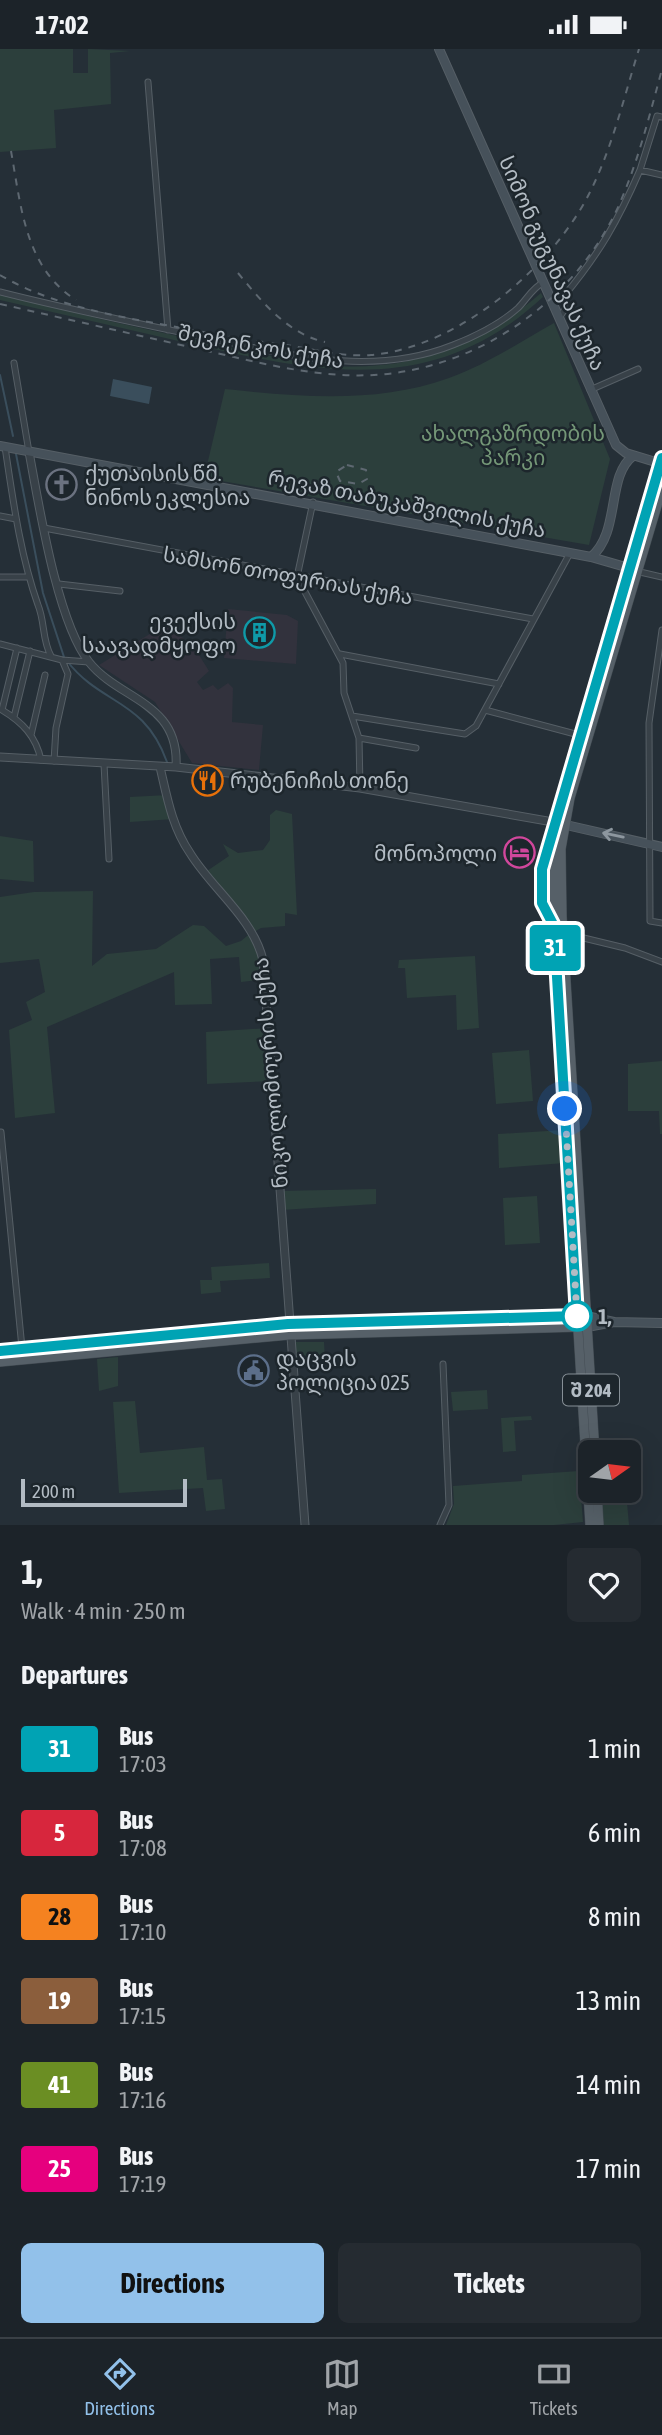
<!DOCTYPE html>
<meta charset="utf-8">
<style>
body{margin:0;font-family:"Asap Condensed","Noto Sans Georgian",sans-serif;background:#252b31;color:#f1f3f6;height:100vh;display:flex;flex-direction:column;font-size:26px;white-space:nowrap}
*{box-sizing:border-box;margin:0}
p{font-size:23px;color:#a0a4a8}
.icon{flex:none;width:38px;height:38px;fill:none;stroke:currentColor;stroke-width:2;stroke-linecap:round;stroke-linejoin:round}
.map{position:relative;height:1476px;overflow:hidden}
.drawer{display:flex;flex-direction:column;background:#1c2329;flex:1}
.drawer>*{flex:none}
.badge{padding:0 14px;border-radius:5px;font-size:24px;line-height:46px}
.needle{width:46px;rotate:76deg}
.tools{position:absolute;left:578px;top:1391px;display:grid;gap:14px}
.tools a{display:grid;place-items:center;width:63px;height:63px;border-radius:10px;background:#1c2329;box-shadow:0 7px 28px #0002,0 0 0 2px #3a4046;font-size:35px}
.scale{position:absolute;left:21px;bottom:18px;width:166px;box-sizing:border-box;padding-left:7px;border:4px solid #b3bcc4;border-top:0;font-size:19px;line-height:24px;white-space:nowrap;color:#b3bcc4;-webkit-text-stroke:5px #1d262c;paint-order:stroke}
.you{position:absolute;width:35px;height:35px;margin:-18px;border:5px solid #fff;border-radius:50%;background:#1a73e8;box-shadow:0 0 0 10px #1a73e833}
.map>.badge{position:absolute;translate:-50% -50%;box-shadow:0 0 0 4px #fff}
h2{padding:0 21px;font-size:26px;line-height:63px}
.round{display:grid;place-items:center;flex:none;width:74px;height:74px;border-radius:10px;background:#252b31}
.headline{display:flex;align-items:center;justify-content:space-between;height:119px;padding:0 21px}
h1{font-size:33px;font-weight:700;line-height:52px}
.action{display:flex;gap:14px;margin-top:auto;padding:14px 21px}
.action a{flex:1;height:80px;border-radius:10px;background:#92c1ea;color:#111;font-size:28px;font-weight:700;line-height:80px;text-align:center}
.action a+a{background:#252b31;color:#f1f3f6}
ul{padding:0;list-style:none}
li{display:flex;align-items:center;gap:21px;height:84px;padding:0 21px}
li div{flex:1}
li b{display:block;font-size:26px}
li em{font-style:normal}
li .badge{min-width:77px;font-weight:700;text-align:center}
.status{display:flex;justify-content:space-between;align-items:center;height:49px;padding:0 35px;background:#1c2329;direction:ltr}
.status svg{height:19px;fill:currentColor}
.tab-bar{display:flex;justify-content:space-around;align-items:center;height:98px;border-top:2px solid #3a4046;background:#1c2329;font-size:19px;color:#a0a4a8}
.tab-bar a{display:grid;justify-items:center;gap:4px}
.tab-bar .current{color:#92c1ea}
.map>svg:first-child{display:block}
</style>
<div class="status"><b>17:02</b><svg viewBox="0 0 49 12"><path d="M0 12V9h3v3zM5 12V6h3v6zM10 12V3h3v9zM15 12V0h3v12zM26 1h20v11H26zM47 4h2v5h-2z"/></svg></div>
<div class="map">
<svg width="662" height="1476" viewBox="0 0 662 1476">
<rect width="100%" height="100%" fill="#252f37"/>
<path fill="#32323d" d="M 228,560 L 287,566 L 298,572 L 296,615 L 224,609 Z
M 166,575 L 194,598 L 209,622 L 197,633 L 203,641 L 213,636 L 218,641 L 228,634 L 233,639 L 232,673 L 263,676 L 259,721 L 192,714 L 155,653 L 99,616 Z"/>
<path fill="#2c3f3c" d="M 0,0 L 73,0 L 73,24 L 88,24 L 88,0 L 130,2 L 110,4 L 111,55 L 54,61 L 56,99 L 0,103 Z
M 541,244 L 543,248 C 433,350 319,324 187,294 C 125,280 62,265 0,251 L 0,246 C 72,263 144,281 217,295 C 256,303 297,315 337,317 C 414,322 484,294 541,244 Z
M 554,274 L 610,410 L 589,496 L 204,429 L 225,340 C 300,348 377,355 449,329 C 486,316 520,293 554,274 Z
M 168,746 L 174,770 L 130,773 L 130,748 Z
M 276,761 L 292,765 L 297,866 L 285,864 L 285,877 L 261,879 L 254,883 L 266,930 L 241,933 L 239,908 L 210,910 L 212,955 L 175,956 L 174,923 L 47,978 L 55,1064 L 15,1069 L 9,981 L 32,971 L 26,953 L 45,943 L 39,910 L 0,914 L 0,848 L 34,843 L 93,842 L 92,917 L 107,905 L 156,900 L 193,876 L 204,877 L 226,897 L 241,892 L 253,882 L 207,822 L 229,807 L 223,795 L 238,804 L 263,801 L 270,791 L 270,766 Z
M 0,787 L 33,792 L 34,833 L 0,830 Z
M 475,907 L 479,979 L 457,981 L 456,946 L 407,949 L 405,919 L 398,919 L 399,911 Z
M 269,979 L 273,1032 L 207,1035 L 206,983 Z
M 529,1001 L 533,1052 L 496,1055 L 492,1004 Z
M 662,1012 L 662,1085 L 660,1085 L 659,1062 L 628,1062 L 628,1015 Z
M 563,1081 L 565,1114 L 499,1119 L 498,1085 Z
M 376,1140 L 376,1155 L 281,1161 L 280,1142 Z
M 537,1147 L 540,1194 L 505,1196 L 503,1149 Z
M 269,1214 L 270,1229 L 220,1232 L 221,1243 L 201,1245 L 200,1231 L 212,1231 L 211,1218 Z
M 295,1293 L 324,1293 L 325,1311 L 296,1312 Z
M 118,1308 L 118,1337 L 99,1342 L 97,1310 Z
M 487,1341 L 488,1360 L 453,1362 L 451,1343 Z
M 135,1352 L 140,1404 L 204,1398 L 207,1431 L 222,1430 L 225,1460 L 206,1462 L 203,1439 L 119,1444 L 113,1353 Z
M 531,1367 L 532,1371 L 514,1372 L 516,1402 L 503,1403 L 501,1369 Z
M 579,1422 L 583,1473 L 554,1476 L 446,1476 L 454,1455 L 453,1437 L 522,1432 L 522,1426 Z
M 600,1442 L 626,1442 L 629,1476 L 603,1476 Z"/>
<path fill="#3a4e5c" d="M 113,330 L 152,338 L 149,355 L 110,347 Z"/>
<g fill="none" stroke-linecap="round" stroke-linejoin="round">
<path stroke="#3a4e5c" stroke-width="2" d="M 0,326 L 13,387
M 16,405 L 43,544 L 64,608
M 67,612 C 102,657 144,649 167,713"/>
<defs>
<path id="minor" d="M 148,33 L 168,281
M 640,121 L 657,67 L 662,68
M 0,243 C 67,260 135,274 203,288 C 286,305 370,329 453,296 C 476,287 500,275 518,259 C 527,250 532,239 544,233
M 559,269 L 565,260 L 564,247 C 599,205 618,172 640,121 L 662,126
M 14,314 L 29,403
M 590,341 L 638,320
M 5,398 C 13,451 20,505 38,556 C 45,573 42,591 51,607
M 313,453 L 297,528 L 343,614 L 344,644 L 359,689 L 360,739
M 0,467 L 16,470
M 44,479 L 533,570
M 640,523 L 662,528
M 0,528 L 28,528
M 59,535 L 120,542
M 662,581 L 649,674 L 650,872 L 662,874
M 0,595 L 62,611 L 89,613
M 17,599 L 2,661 C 22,673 36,687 41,711
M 340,605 L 499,635
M 485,661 L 579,686
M 352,667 L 465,685 L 476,677 L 570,504
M 14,668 L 30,602
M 31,686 L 45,626
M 359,689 L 416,699
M 54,712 L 56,679 L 68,625 L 62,611
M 104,715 L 109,810
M 563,884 L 625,899 L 662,913
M 1,1083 L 22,1299
M 440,1476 L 449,1456 L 443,1315"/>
<path id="tertiary" d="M 29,403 C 39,456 57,573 89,613 C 119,651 180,653 176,718
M 0,708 L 176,718 L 360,739 L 553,773
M 160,718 C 167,748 172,778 190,804 C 212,840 253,869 263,911 L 305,1476"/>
<path id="secondary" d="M 439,0 L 616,396 L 626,404 L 662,415
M 0,397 L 591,508 L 636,521
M 591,508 C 621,483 606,427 633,407
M 553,773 L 662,798
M 586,1267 L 614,1273
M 587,1278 L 614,1273 L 662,1274"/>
<path id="primary" d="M 0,1302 L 288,1275 L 581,1267
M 0,1313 L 289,1286 L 581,1278
M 595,1404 L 562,867 L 561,800 L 570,749 L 662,440
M 597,1442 L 599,1476
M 590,1476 L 558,957 L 552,784 L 662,409"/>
</defs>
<use href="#minor" stroke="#565f66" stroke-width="7"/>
<use href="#tertiary" stroke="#565f66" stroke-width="9"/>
<use href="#secondary" stroke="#565f66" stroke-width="10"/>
<use href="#primary" stroke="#414a51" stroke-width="10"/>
<use href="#minor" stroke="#384148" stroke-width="5"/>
<use href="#tertiary" stroke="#384148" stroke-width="7"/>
<use href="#secondary" stroke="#46515a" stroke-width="8"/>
<use href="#primary" stroke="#566068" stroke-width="9"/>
<path stroke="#5e6871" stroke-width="2" stroke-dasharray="7 7" stroke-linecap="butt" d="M 11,102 C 21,157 25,219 76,251
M 238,224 C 262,253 288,285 325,293
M 0,226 C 59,261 136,270 203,283 C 233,289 262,293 292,297 C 318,301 344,308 371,306 C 456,299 551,220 589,145 C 612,100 624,48 639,0
M 0,255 C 71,271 141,287 212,303 C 265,315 319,329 374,326 C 479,320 576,251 619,156 C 638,113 650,65 662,20
M 347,416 L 366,421 L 367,430 L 358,435 L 340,432 L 336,423 Z"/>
</g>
<defs><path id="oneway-shaft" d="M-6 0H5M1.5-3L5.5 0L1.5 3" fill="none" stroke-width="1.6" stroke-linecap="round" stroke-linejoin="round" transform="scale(1.75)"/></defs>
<use stroke="#8d979f" href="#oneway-shaft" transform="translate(613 786) rotate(-168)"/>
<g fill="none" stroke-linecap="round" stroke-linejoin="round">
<defs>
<path id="line" d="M 0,1302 L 288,1275 L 577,1267 L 554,877 L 542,854 L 542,820 L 662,409"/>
</defs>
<use href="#line" stroke="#fff" stroke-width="16"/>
<use href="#line" stroke="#00a3b4" stroke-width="10"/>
<path stroke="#b3bcc4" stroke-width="7" stroke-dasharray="0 12.6" d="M 565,1060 L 577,1267"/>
</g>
<defs>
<symbol id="church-ring" viewBox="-11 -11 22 22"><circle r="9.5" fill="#1d262c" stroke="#6b7280" stroke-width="1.5"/><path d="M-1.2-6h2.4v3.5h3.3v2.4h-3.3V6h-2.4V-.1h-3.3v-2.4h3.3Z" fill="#6b7280"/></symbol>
<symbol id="building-ring" viewBox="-11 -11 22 22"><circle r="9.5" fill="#1d262c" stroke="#0f9aa8" stroke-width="1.5"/><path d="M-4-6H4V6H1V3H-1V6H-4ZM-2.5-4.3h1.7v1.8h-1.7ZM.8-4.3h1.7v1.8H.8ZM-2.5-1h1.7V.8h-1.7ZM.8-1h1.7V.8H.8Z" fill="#0f9aa8"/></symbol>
<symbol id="restaurant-ring" viewBox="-11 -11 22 22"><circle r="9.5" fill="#1d262c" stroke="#e8710a" stroke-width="1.5"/><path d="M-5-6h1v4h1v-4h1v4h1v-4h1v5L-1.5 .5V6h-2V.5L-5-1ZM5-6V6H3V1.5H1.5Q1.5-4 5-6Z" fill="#e8710a"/></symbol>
<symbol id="hotel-ring" viewBox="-11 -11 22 22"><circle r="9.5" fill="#1d262c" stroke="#d1479c" stroke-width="1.5"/><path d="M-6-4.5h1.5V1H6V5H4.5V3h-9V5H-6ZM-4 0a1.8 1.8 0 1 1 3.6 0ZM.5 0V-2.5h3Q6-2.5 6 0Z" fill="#d1479c"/></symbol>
<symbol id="civic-ring" viewBox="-11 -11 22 22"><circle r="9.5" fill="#1d262c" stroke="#5c6f8a" stroke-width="1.5"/><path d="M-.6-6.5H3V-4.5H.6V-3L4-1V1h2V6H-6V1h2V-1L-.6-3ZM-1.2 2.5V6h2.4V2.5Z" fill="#5c6f8a"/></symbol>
</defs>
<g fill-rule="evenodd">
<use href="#church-ring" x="44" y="418" width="35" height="35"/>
<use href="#building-ring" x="242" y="566" width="35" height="35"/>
<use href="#restaurant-ring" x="190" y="714" width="35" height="35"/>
<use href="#hotel-ring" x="502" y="786" width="35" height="35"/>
<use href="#civic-ring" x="236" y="1304" width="35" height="35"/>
</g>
<circle fill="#fff" stroke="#00a3b4" stroke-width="3.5" cx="577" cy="1267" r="14"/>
<g text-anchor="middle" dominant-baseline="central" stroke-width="5" stroke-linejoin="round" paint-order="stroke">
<rect fill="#1d262c" stroke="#868f96" stroke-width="2" x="563" y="1325.5" width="56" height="31" rx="5"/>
<g font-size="19" font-weight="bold" fill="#b3bcc4">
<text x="591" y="1341">შ 204</text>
</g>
<g font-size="21" fill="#b3bcc4" stroke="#1d262c">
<text transform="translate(553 214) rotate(66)">სიმონ გუგუნავას ქუჩა</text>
<text transform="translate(261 297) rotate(10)">შევჩენკოს ქუჩა</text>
<text transform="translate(407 454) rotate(11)">რევაზ თაბუკაშვილის ქუჩა</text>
<text transform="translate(288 526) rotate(10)">სამსონ თოფურიას ქუჩა</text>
<text transform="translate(270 1024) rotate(-95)">ნიკო ლომოურის ქუჩა</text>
</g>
<g font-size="21" fill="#749777" stroke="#1d262c">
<text x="513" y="384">ახალგაზრდობის<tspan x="513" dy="24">პარკი</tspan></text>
</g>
<g font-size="21" fill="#b3bcc4" stroke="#1d262c" text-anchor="start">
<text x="85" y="424">ქუთაისის წმ.<tspan x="85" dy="24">ნინოს ეკლესია</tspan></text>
<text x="236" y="572" text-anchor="end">ევექსის<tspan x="236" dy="24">საავადმყოფო</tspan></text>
<text x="230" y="731">რუბენიჩის თონე</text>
<text x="497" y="804" text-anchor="end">მონოპოლი</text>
<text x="276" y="1309">დაცვის<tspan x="276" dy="24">პოლიცია 025</tspan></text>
</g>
<g font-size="21" font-weight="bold" fill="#b3bcc4" stroke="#1d262c" text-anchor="start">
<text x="598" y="1267">1,</text>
</g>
</g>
</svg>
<div class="tools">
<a><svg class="needle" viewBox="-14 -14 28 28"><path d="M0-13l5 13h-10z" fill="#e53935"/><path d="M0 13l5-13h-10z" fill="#a0a4a8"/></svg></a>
</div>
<div class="scale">200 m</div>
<div class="you" style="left:565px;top:1060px"></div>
<b class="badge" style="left:555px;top:899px;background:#00a3b4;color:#fff">31</b>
</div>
<section class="drawer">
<div class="headline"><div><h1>1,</h1><p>Walk · 4 min · 250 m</p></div><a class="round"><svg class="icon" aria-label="heart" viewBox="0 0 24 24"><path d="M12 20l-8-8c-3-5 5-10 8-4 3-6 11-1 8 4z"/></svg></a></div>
<h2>Departures</h2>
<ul>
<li><span class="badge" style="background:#00a3b4;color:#fff">31</span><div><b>Bus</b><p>17:03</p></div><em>1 min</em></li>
<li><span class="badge" style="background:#d7263d;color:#fff">5</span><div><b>Bus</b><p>17:08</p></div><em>6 min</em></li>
<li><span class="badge" style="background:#f58220;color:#111">28</span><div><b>Bus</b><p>17:10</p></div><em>8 min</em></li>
<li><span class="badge" style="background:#8b5e3c;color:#fff">19</span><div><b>Bus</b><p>17:15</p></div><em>13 min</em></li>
<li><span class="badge" style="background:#6b8e23;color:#fff">41</span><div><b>Bus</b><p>17:16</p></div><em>14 min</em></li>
<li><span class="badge" style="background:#e6007e;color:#fff">25</span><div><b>Bus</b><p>17:19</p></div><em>17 min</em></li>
</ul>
<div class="action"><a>Directions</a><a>Tickets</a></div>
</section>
<nav class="tab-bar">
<a class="current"><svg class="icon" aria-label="directions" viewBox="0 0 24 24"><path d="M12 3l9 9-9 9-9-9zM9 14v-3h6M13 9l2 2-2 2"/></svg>Directions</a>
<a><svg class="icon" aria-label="map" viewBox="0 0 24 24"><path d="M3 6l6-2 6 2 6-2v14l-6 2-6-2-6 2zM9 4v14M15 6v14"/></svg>Map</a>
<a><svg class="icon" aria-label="tickets" viewBox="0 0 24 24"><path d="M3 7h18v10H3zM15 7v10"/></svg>Tickets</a>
</nav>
